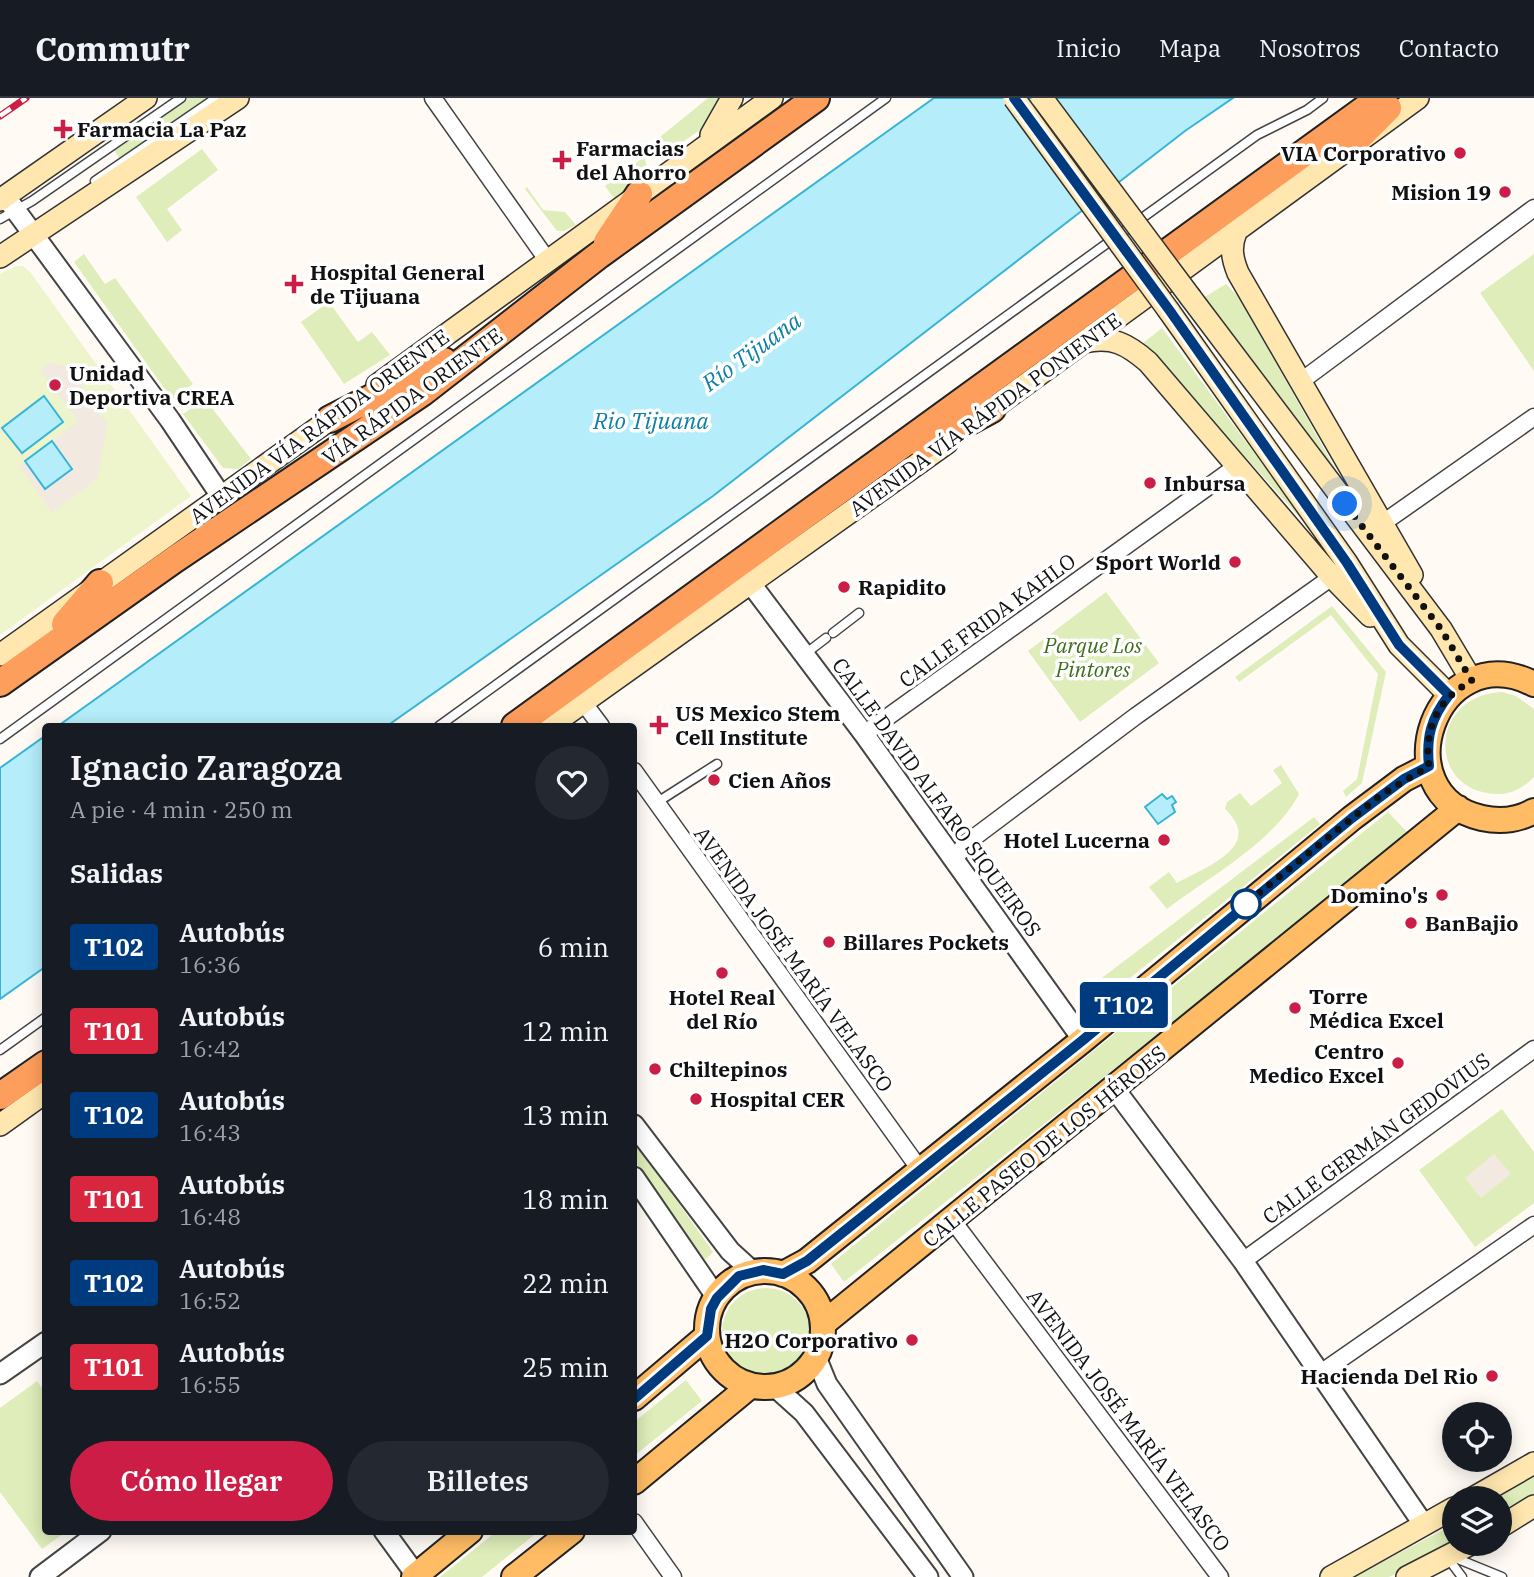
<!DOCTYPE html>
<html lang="es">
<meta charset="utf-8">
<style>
body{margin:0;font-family:"IBM Plex Serif",serif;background:#242831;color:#f1f3f6;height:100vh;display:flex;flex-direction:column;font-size:26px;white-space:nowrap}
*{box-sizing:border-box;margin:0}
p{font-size:23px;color:#9ea1a6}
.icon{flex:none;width:38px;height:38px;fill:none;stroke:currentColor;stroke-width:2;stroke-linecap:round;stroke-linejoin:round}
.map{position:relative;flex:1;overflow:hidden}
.side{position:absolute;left:42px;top:625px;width:595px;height:812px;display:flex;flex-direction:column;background:#171b24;border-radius:7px;box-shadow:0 4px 18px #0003}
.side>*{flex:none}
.badge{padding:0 14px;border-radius:5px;font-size:24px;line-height:46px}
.tools{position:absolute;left:1442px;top:1304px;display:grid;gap:14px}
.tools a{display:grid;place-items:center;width:70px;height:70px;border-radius:50%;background:#171b24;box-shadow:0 4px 18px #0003;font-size:35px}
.you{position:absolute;width:35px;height:35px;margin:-18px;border:5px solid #fff;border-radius:50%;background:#1a73e8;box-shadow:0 0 0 10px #1a73e833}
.map>.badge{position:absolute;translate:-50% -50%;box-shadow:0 0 0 4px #fff}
h2{padding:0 28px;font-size:26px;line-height:63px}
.round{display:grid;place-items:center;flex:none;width:74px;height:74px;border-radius:37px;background:#242831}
.summary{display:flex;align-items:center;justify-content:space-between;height:119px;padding:0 28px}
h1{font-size:33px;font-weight:600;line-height:52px}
.button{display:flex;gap:14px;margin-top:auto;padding:14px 28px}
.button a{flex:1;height:80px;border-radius:42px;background:#cc1d47;color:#fff;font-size:28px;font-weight:600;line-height:80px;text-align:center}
.button a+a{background:#242831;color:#f1f3f6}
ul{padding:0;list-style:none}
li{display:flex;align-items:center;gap:21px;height:84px;padding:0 28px}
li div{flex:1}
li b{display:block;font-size:26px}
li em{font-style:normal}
li .badge{min-width:77px;font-weight:700;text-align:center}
header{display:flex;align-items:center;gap:42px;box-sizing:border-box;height:98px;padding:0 35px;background:#171b24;border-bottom:2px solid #363941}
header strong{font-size:33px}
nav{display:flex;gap:38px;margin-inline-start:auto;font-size:24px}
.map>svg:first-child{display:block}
</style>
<header>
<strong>Commutr</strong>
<nav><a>Inicio</a><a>Mapa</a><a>Nosotros</a><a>Contacto</a></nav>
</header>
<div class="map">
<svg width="1534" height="1479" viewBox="0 0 1534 1479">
<rect width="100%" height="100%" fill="#fffbf4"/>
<path fill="#deedba" d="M 173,0 L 210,0 L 119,60 L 109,44 Z
M 708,0 L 724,0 L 703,30 L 674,50 L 661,48 L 655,43 Z
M 202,51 L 218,72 L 167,111 L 182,132 L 167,144 L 136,99 Z
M 644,59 L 648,72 L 645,77 L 614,100 L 605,88 Z
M 527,89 L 543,112 L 565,114 L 576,127 L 564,133 L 557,133 L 525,91 Z
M 84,156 L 105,186 L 115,180 L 193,286 L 172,301 L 74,164 Z
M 1534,156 L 1534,273 L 1480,195 Z
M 1226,186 L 1240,201 L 1349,395 L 1203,200 Z
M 329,204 L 358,244 L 372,234 L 390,257 L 344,286 L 301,224 Z
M 1162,230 L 1311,432 L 1143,245 Z
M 205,301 L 251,361 L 238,371 L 223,370 L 183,316 Z
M 1106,494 L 1159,565 L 1080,624 L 1028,553 Z
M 1332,508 L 1386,574 L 1362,685 L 1346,699 L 1343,693 L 1357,681 L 1378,576 L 1331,517 L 1239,584 L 1235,579 Z
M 1502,594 L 1516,598 L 1534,611 L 1534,679 C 1525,689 1510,697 1496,696 C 1426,693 1429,597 1502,594 Z
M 1281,667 L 1299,696 C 1275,743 1209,779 1167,811 L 1149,789 L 1169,774 L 1177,785 C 1203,770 1266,749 1225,711 L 1227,704 L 1240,695 L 1251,708 L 1282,685 L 1273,672 Z
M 1388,714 L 1410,737 L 844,1184 L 831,1166 Z
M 1314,719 L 1320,726 L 1093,910 L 1082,895 Z
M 1502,1011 L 1534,1054 L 1534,1105 L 1475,1149 L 1419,1072 Z
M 634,1042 L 713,1154 L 705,1162 L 634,1062 Z
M722 1234a44 44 0 1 1 88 0a44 44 0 1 1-88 0Z
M 686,1282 L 702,1303 L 634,1358 L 634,1324 Z
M 37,1283 L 45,1294 L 46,1433 L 67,1433 L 42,1451 L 0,1394 L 0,1310 Z
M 1534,1378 L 1534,1399 L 1500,1419 L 1498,1400 Z
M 1454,1426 L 1456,1446 L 1389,1479 L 1354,1479 Z
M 497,1433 L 539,1433 L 482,1479 L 440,1479 Z"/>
<path fill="#eef4cc" d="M 16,168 L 23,168 L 30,174 L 191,398 L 0,537 L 0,176 Z"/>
<path fill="#f2eae1" d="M 51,264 L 70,270 L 107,325 L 98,380 L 52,415 L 19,368 L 25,363 L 45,390 L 72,371 L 52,343 L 78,323 L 40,272 Z
M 1494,1056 L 1511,1076 L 1481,1100 L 1465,1080 Z"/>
<path fill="#b5edfa" stroke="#37b5d7" stroke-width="2" d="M 934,0 L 1233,0 L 1185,33 L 713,398 L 387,628 L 58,628 Z
M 44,298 L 63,324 L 22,355 L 2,330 Z
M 52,343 L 72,371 L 45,391 L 25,363 Z
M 45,638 L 45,869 L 0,901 L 0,670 Z
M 1162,696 L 1167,701 L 1172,698 L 1176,704 L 1172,707 L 1175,714 L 1158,726 L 1145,709 Z"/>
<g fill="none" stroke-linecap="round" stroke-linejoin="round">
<defs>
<path id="service" d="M 95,83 L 216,0
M 0,121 L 32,103 L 181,0
M 833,535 L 859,515
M 805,556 L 826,540
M 439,628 L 1257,37 L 1307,12 L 1323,0
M 0,641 L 886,0
M 656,705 L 717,666
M 0,952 L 46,919
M 1447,1459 L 1462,1479
M 1453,1459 L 1502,1479"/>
<path id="minor" d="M 433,0 L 548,163
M 1300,284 L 1534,110
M 1383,425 L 1534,319
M 583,604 L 601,628
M 864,636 L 1237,368
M 634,673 L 921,1073
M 955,762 L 964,747 L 1136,618 L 1332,479
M 953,1123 L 1220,1479
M 1243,1163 L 1534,951
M 1322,1274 L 1534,1127
M 634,1424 L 673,1479"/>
<path id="tertiary" d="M 5,98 L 170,322 L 221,398
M 751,486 L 864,636 L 1083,942
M 1114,990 L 1243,1163 L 1424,1427
M 634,1027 L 730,1153 L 752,1173
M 634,1079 L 717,1200
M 816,1259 L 827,1286 L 963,1479
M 0,1276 L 46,1244
M 774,1288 L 804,1315 L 928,1479
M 384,1433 L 416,1477
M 40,1479 L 101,1433"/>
<path id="secondary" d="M 711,37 L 732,0
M 0,102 L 146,0
M 1236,134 C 1230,149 1232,160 1238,175 L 1412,477
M 0,159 L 238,0
M 1191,200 L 1441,531 L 1472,583
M 1169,213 L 1347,465 L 1399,547 L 1449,597
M 1084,244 C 1113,238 1127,246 1148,264 L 1332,479 L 1370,518
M 377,287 L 772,0
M 981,319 L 1418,0
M 0,557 L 343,312
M 550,628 L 947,345
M 0,1027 L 46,994
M 1473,1400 L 1534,1365
M 1500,1429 L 1534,1408
M 1331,1479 L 1454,1410
M 1407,1479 L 1471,1446"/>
<path id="primary" d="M 1534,586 C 1436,536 1380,697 1482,720 C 1500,724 1518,722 1534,713
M707 1231a58 58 0 1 1 116 0a58 58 0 1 1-116 0Z
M 783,1176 L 807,1163 L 1083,942 L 1352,720 L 1404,681 L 1429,668
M 824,1225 L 1458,710
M 634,1300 L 707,1238
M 634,1384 L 750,1288
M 414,1479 L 470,1433
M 514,1479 L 572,1433"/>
<path id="trunk" d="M 1350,48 L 1388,10
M 607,144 L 639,96
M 330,321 L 444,263
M 923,348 L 992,311
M 65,526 L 100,485
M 0,585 L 175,461 L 423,294 L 599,157 L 816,0
M 515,628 L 1380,0
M 0,998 L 46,966"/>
</defs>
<use href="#service" stroke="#444" stroke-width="11"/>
<use href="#minor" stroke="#444" stroke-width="19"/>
<use href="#tertiary" stroke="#444" stroke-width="23"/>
<use href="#secondary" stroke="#333" stroke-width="24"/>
<use href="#primary" stroke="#222" stroke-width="28"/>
<use href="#trunk" stroke="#222" stroke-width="30"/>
<use href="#service" stroke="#fff" stroke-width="8"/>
<use href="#minor" stroke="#fff" stroke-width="16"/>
<use href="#tertiary" stroke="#fff" stroke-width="19"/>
<use href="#secondary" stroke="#ffe7af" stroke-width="21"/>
<use href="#primary" stroke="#ffbc64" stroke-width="24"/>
<use href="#trunk" stroke="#fe9e5c" stroke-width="26"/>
<defs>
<path id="rail" d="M 0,18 L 26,0"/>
</defs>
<use href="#rail" stroke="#cc1d47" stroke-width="7"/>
<use href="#rail" stroke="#fff" stroke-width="4.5" stroke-dasharray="13" stroke-linecap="butt"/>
<defs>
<path id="secondary-bridge" d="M 1014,0 L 1169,213
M 1042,0 L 1191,200"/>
</defs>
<use href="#secondary-bridge" stroke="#333" stroke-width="24" stroke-linecap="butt"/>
<use href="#secondary-bridge" stroke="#ffe7af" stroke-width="21"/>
</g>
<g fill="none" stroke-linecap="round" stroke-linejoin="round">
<defs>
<path id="line" d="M 634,1301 L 707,1238 L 711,1211 L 717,1200 L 739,1178 L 763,1172 L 783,1176 L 807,1163 L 1083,942 L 1352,720 L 1404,681 L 1429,668 C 1426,639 1431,620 1449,597 L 1399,547 L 1347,465 L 1170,213 L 1014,0"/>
</defs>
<use href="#line" stroke="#fff" stroke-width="16"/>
<use href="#line" stroke="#003b80" stroke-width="10"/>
<path stroke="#111" stroke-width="7" stroke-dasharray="0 12.6" d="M 1246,806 L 1238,812 L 1381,697 L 1429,668 C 1424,630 1438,600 1472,583 L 1441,531 L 1345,406"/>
</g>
<g fill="#cc1d47" stroke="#fff" stroke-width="2.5">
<path d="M59.5 20.5h7v7h7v7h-7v7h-7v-7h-7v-7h7z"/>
<circle cx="1460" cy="55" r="7"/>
<path d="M558.5 51.5h7v7h7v7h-7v7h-7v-7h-7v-7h7z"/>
<circle cx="1505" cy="94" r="7"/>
<path d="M290.5 175.5h7v7h7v7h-7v7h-7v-7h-7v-7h7z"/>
<circle cx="55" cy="287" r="7"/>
<circle cx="1150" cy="385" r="7"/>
<circle cx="1235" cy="464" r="7"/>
<circle cx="844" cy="489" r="7"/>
<path d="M655.5 616.5h7v7h7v7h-7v7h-7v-7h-7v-7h7z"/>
<circle cx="714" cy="682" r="7"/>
<circle cx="1164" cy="742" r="7"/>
<circle cx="1442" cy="797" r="7"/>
<circle cx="1411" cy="825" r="7"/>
<circle cx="829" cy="844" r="7"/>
<circle cx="722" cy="875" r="7"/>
<circle cx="1295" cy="910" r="7"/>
<circle cx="1398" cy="965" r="7"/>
<circle cx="655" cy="971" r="7"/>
<circle cx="696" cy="1001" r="7"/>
<circle cx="912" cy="1242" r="7"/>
<circle cx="1492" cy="1278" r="7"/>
</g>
<circle fill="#fff" stroke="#003b80" stroke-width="3.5" cx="1246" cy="806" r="14"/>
<g text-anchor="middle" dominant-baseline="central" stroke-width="7" stroke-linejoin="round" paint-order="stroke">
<g font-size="21" font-weight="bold" fill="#111" stroke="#fff" text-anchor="start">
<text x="77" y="31">Farmacia La Paz</text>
<text x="576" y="50">Farmacias<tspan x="576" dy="24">del Ahorro</tspan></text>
<text x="1446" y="55" text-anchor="end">VIA Corporativo</text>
<text x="1491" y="94" text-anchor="end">Mision 19</text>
<text x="310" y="174">Hospital General<tspan x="310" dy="24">de Tijuana</tspan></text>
<text x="69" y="275">Unidad<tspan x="69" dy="24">Deportiva CREA</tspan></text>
<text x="1164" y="385">Inbursa</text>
<text x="1221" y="464" text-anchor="end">Sport World</text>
<text x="858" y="489">Rapidito</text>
<text x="675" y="615">US Mexico Stem<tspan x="675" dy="24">Cell Institute</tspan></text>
<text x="728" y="682">Cien Años</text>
<text x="1150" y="742" text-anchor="end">Hotel Lucerna</text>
<text x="1428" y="797" text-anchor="end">Domino's</text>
<text x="1425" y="825">BanBajio</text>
<text x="843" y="844">Billares Pockets</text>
<text x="1309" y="898">Torre<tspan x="1309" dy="24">Médica Excel</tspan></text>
<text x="722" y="899" text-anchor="middle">Hotel Real<tspan x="722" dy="24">del Río</tspan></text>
<text x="1384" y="953" text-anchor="end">Centro<tspan x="1384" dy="24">Medico Excel</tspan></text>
<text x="669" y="971">Chiltepinos</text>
<text x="710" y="1001">Hospital CER</text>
<text x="898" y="1242" text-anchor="end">H2O Corporativo</text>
<text x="1478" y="1278" text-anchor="end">Hacienda Del Rio</text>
</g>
<g font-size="21" fill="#111" stroke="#fff">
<text transform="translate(412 298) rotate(-36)">VÍA RÁPIDA ORIENTE</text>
<text transform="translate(985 316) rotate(-36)">AVENIDA VÍA RÁPIDA PONIENTE</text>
<text transform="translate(319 328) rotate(-36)">AVENIDA VÍA RÁPIDA ORIENTE</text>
<text transform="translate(987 522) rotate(-36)">CALLE FRIDA KAHLO</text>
<text transform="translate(937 699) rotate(54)">CALLE DAVID ALFARO SIQUEIROS</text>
<text transform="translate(794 861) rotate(54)">AVENIDA JOSÉ MARÍA VELASCO</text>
<text transform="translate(1376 1040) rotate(-36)">CALLE GERMÁN GEDOVIUS</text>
<text transform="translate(1044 1048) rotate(-39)">CALLE PASEO DE LOS HÉROES</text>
<text transform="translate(1129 1322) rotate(53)">AVENIDA JOSÉ MARÍA VELASCO</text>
</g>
<g font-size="21" font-style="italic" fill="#3c6e1b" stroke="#fff">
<text x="1093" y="547">Parque Los<tspan x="1093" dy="24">Pintores</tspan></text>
</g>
<g font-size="23" font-style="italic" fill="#0f80a5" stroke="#fff">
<text transform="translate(751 253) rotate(-36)">Río Tijuana</text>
<text x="651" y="322">Rio Tijuana</text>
</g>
</g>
</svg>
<div class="tools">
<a><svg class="icon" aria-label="locate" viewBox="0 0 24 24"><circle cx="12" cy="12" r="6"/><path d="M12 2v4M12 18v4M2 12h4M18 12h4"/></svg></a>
<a><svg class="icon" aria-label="layers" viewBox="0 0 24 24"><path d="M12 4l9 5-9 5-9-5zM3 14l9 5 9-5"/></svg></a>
</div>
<div class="you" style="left:1345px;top:406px"></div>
<b class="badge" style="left:1124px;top:907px;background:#003b80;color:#fff">T102</b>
<section class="side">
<div class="summary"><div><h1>Ignacio Zaragoza</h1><p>A pie · 4 min · 250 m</p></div><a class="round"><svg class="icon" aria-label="heart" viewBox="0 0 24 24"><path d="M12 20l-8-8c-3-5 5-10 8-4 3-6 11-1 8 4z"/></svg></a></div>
<h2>Salidas</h2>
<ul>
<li><span class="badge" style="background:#003b80;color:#fff">T102</span><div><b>Autobús</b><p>16:36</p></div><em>6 min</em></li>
<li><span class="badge" style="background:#d7263d;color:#fff">T101</span><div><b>Autobús</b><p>16:42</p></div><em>12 min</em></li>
<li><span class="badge" style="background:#003b80;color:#fff">T102</span><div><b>Autobús</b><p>16:43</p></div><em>13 min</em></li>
<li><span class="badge" style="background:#d7263d;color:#fff">T101</span><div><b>Autobús</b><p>16:48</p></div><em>18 min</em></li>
<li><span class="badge" style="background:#003b80;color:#fff">T102</span><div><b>Autobús</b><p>16:52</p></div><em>22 min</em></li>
<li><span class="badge" style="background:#d7263d;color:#fff">T101</span><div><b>Autobús</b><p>16:55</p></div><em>25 min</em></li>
</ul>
<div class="button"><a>Cómo llegar</a><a>Billetes</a></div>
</section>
</div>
